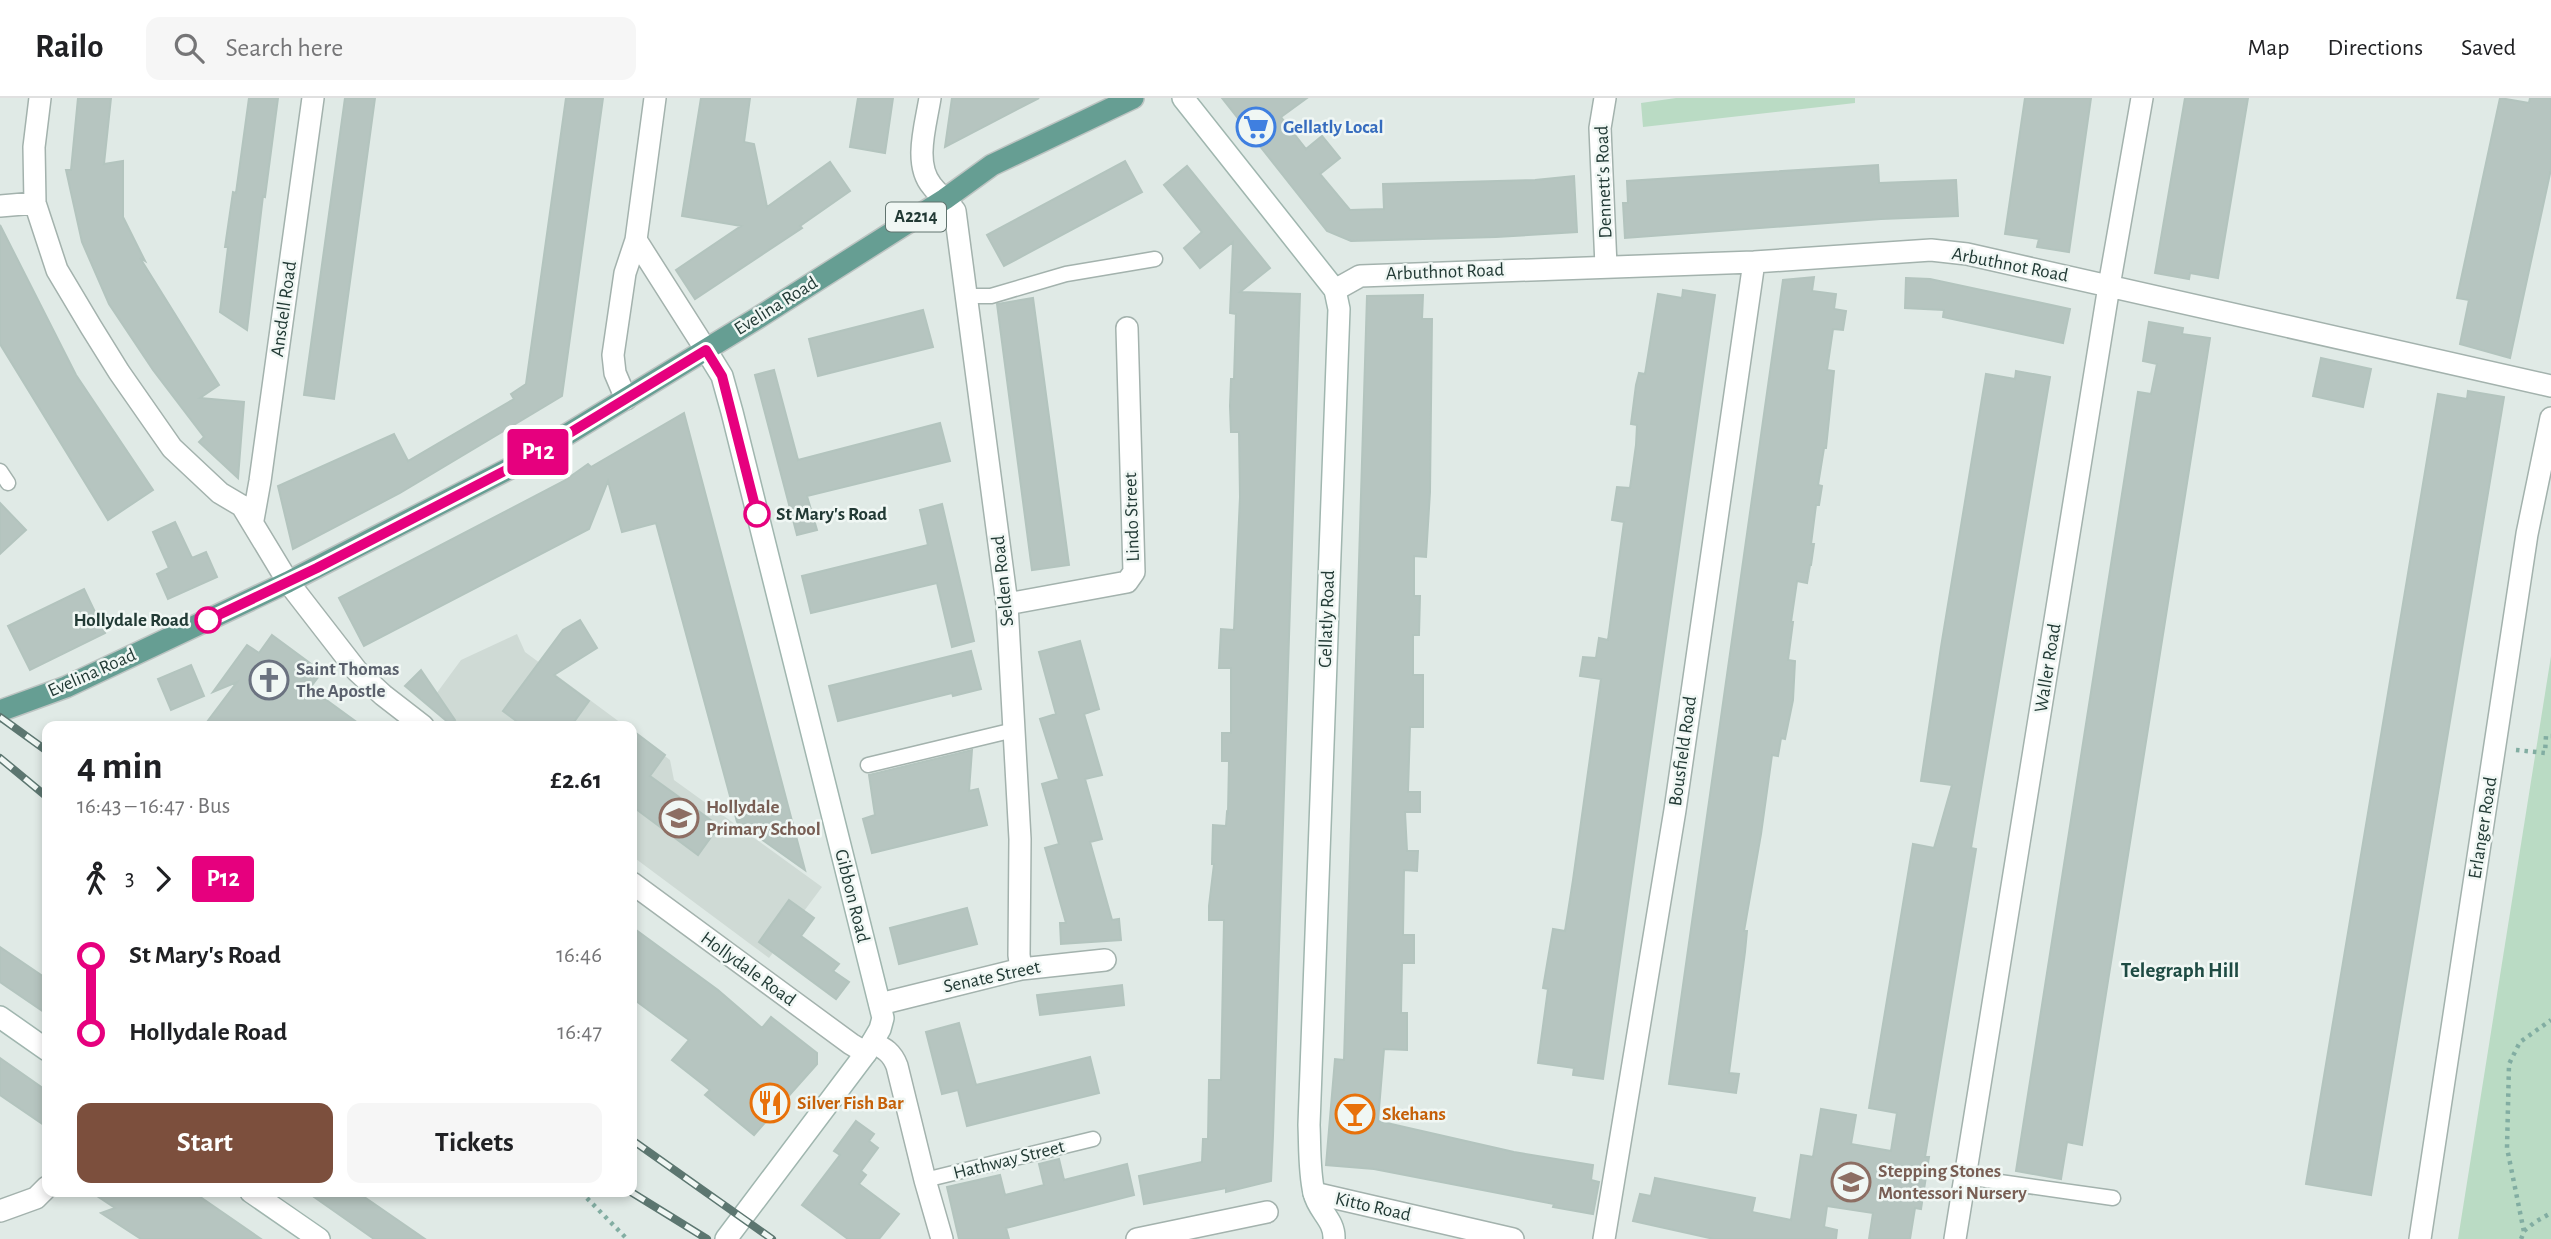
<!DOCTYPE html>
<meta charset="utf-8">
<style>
body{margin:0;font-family:"Alegreya Sans",sans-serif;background:#f6f6f6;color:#202124;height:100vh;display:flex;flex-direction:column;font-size:26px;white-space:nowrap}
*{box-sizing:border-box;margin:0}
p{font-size:23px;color:#757577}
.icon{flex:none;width:38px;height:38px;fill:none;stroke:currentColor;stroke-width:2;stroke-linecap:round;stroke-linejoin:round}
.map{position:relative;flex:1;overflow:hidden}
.drawer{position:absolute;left:42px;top:623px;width:595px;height:476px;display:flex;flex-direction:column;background:#fff;border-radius:14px;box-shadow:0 4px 10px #0003}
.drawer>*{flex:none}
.badge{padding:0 14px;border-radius:5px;font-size:24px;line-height:46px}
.map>.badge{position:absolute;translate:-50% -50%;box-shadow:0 0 0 4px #fff}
.legs{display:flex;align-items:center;gap:10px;height:77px;padding:0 35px;font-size:23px}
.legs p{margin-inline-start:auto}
.overview{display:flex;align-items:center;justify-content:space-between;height:119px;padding:0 35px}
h1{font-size:38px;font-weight:700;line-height:52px}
.action{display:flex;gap:14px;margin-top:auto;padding:14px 35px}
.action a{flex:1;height:80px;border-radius:14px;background:#7c4f3d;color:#fff;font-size:28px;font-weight:700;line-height:80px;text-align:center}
.action a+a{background:#f6f6f6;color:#202124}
ul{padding:0 35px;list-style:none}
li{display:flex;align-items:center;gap:24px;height:77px;font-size:26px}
li i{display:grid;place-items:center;width:10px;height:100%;margin:0 9px;background:currentColor}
li i::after{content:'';width:18px;height:18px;margin:-9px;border:5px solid;border-radius:50%;background:#fff}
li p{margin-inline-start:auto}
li:first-child i{background:linear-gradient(#0000 50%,currentColor 0)}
li:last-child i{background:linear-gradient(currentColor 50%,#0000 0)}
header{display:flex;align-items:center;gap:42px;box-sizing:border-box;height:98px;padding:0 35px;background:#fff;border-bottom:2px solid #e0e0e0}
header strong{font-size:33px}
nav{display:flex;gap:38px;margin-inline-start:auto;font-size:24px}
.search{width:490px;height:63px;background:#f6f6f6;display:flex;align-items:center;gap:18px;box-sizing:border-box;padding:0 24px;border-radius:14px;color:#757577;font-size:26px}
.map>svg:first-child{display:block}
</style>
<header>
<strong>Railo</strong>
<div class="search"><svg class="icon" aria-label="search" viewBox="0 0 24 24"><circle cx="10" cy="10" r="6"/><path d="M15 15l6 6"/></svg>Search here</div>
<nav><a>Map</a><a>Directions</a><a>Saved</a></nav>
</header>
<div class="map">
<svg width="2551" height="1141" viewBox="0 0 2551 1141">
<rect width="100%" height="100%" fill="#e0eae6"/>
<path fill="#cfdad5" d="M 517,536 L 525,554 L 625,628 L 457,628 L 428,607 L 461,562 Z
M 632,633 L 670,662 L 674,682 L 822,789 L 769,860 L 632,758 Z"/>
<path fill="#badbc4" d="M 1676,0 L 1855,0 L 1855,5 L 1643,29 L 1641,5 Z
M 2551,558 L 2551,1141 L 2458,1141 Z"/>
<path fill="#b6c5c0" stroke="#b3c4be" stroke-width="2" d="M 78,0 L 111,0 L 104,66 L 123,63 L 123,119 L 145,163 L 140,160 L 219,287 L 200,300 L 244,304 L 238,380 L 199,344 L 204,339 L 153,272 L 109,206 L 82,144 L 66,72 L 71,72 Z
M 249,0 L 278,0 L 265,99 L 263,98 L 247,232 L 220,214 L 228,149 L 225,149 L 233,94 L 236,95 Z
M 345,0 L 375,0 L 334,301 L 304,297 Z
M 566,0 L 603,0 L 562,298 L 400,395 L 293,451 L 278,388 L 394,336 L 408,363 L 514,301 L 511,296 L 526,286 Z
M 701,0 L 750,0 L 744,44 L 754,46 L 767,109 L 830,64 L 850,93 L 800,128 L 802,130 L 695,201 L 676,172 L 741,128 L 682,118 Z
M 858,0 L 893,0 L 885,55 L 850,49 Z
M 952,0 L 1039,0 L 945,49 Z
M 1222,0 L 1307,0 L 1281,19 L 1306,51 L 1322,38 L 1340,60 L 1320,76 L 1350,112 L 1384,111 L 1383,86 L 1535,82 L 1574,78 L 1577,134 L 1496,139 L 1351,143 L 1327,133 Z
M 2025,0 L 2091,0 L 2069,154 L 2037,149 L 2039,141 L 2005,136 Z
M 2185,0 L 2248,0 L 2218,180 L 2190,175 L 2189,181 L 2155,175 Z
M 2500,0 L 2529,5 L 2530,0 L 2551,0 L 2551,71 L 2510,260 L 2460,246 L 2469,202 L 2457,200 Z
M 1125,63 L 1142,94 L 1004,168 L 987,137 Z
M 1878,67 L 1879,85 L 1956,82 L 1958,118 L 1881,121 L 1625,140 L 1623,105 L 1628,105 L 1627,83 Z
M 1187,68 L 1270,170 L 1240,194 L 1300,196 L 1273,1038 L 1271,1083 L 1226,1094 L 1226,1090 L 1144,1106 L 1139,1078 L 1202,1064 L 1203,1041 L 1208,1041 L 1209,982 L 1221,982 L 1224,822 L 1209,822 L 1209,808 L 1214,766 L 1212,766 L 1213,727 L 1226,728 L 1227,714 L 1228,715 L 1229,663 L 1222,663 L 1222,635 L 1231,635 L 1231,570 L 1219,570 L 1221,531 L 1234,532 L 1240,399 L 1239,334 L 1231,334 L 1230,308 L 1231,281 L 1234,281 L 1236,216 L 1230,215 L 1233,144 L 1200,170 L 1184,150 L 1202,134 L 1164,87 Z
M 0,127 L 76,277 L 153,392 L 108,422 L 0,246 Z
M 1814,179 L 1812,193 L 1836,196 L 1834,211 L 1846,213 L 1843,232 L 1833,231 L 1827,272 L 1834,273 L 1826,350 L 1824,350 L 1818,387 L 1822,388 L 1819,407 L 1816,407 L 1811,446 L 1814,446 L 1811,467 L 1810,467 L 1807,485 L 1797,483 L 1791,524 L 1793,524 L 1788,562 L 1795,563 L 1793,602 L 1785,641 L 1781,640 L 1778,658 L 1772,657 L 1761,736 L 1744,833 L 1747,833 L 1745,854 L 1729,975 L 1739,976 L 1736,995 L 1669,986 L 1783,182 Z
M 1906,180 L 1930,181 L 2070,211 L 2063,245 L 1943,219 L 1944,212 L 1905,210 Z
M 1683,192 L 1715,197 L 1603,981 L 1573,977 L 1574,970 L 1538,965 L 1548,891 L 1543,890 L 1553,831 L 1565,833 L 1573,782 L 1601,581 L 1580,578 L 1583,559 L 1596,560 L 1599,540 L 1608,542 L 1624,424 L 1612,422 L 1617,389 L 1630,390 L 1636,347 L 1637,327 L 1631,326 L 1636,287 L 1639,275 L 1645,276 L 1658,196 L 1682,200 Z
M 1423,197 L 1422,221 L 1432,221 L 1430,394 L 1426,459 L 1414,458 L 1414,498 L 1420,498 L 1419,537 L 1413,537 L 1413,577 L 1423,577 L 1423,629 L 1410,629 L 1408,694 L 1420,694 L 1420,714 L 1405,714 L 1407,753 L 1418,753 L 1417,773 L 1404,772 L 1403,837 L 1414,837 L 1414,865 L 1402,865 L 1401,915 L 1407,915 L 1407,952 L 1384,951 L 1378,1023 L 1514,1054 L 1593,1067 L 1591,1082 L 1599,1084 L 1593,1116 L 1553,1109 L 1554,1106 L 1374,1071 L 1326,1067 L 1335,961 L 1344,962 L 1367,198 Z
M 1033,200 L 1069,467 L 1032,472 L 997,206 Z
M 923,212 L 933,249 L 818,278 L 809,241 Z
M 2149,224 L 2183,230 L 2182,236 L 2210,240 L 2082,1047 L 2067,1044 L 2061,1081 L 2016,1073 L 2138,294 L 2151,296 L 2157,266 L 2143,263 Z
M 2321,260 L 2371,271 L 2363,309 L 2313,298 Z
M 774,272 L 798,362 L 940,325 L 950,363 L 807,398 L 817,432 L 797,437 L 755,277 Z
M 2016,273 L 2050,279 L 1971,750 L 1976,751 L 1925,1059 L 1929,1059 L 1921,1111 L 1915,1110 L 1910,1141 L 1869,1141 L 1873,1115 L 1827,1108 L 1824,1129 L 1837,1132 L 1836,1141 L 1714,1141 L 1633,1123 L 1640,1096 L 1651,1098 L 1655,1080 L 1755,1100 L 1752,1114 L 1791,1122 L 1801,1057 L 1813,1059 L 1821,1011 L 1856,1017 L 1851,1046 L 1891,1053 L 1897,1015 L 1869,1010 L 1913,746 L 1934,750 L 1952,687 L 1921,683 L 1941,549 L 1986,276 L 2015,281 Z
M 2468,293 L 2504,299 L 2371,1097 L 2306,1086 L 2438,296 L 2467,301 Z
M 684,315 L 805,772 L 737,724 L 656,425 L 622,434 L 608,383 L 589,431 L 364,548 L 339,500 L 564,383 L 588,366 L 591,369 Z
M 0,405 L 26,432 L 0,456 Z
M 942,406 L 974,543 L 952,549 L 937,485 L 811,515 L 802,478 L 928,447 L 920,412 Z
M 175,424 L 192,460 L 206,454 L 217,479 L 168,501 L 157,476 L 169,470 L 153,434 Z
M 84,491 L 105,535 L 30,572 L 8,528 Z
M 580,522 L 597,550 L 554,577 L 589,603 L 571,628 L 523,628 L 503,613 L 563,532 Z
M 272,537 L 322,574 L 310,590 L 362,628 L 204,628 L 237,584 L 213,594 L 247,547 L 259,555 Z
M 1080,543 L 1099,611 L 1084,616 L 1102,677 L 1085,681 L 1102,741 L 1090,744 L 1112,822 L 1119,821 L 1121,842 L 1061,846 L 1060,825 L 1066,825 L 1045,750 L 1059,746 L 1042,686 L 1059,681 L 1040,621 L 1056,616 L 1039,554 Z
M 971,553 L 981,591 L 953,598 L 952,595 L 838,623 L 829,588 Z
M 191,567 L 204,598 L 171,612 L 158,581 Z
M 421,572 L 455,622 L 450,626 L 405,588 Z
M 632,632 L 665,657 L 650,678 L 719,728 L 698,757 L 632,708 Z
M 972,652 L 969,693 L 978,691 L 987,727 L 872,755 L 863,721 L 875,717 L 869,677 Z
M 789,802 L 814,820 L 801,838 L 839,866 L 833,873 L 849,884 L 836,901 L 759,844 Z
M 967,810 L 977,846 L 899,866 L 890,830 Z
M 632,829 L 718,892 L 762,930 L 771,919 L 817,955 L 817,966 L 754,1037 L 705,997 L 710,992 L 672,962 L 689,942 L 632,900 Z
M 0,849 L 47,881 L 47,916 L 0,884 Z
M 1122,887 L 1124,907 L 1040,917 L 1037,897 Z
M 959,925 L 976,987 L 1090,959 L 1099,995 L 967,1028 L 958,992 L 942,996 L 926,934 Z
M 0,960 L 47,993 L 47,1029 L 0,997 Z
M 856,1023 L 874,1036 L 869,1043 L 878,1050 L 861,1073 L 866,1077 L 859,1086 L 899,1116 L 879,1141 L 848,1141 L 802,1107 L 840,1057 L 834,1053 Z
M 1059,1061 L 1064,1082 L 1127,1066 L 1134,1097 L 1006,1130 L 1009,1141 L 959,1141 L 947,1089 L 1000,1077 L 1005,1097 L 1044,1087 L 1039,1066 Z
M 91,1094 L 193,1094 L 261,1141 L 141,1141 L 101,1115 L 115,1110 Z
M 307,1094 L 357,1094 L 425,1141 L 374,1141 Z"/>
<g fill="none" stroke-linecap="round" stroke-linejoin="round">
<defs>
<path id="lane" d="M 965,198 L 991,198 L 1066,176 L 1155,161
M 0,373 L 8,385
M 868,667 L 1014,632
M 1965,1079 L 2113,1100
M 925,1082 L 1093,1041"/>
<path id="street" d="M 40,0 L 34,49 L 35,105 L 57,172 L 91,229 L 119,274 L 172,350 L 220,395 L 242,408 L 288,484 L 357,573 L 383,597 L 423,628
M 930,0 C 926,26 913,66 932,88 C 939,97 948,104 955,113 L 1007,506 L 1020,741 L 1019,857 L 1021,871
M 1605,0 L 1600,30 L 1606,168
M 0,108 L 35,105
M 636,142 L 706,252
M 1335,192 L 1360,178 L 1754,164 L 1931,152 L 1967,156 L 2551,288
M 626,301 L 615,275 L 613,257 L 625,175 L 636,142 L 655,0
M 253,422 L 260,383 L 313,0
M 1007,506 L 1127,484 L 1134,474 L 1127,230
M 632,785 L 851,946 L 866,955
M 880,906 L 1021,871 L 1105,862
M 872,945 C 885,950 892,955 897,968 L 925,1082 L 942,1141
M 1314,1095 L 1513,1141
M 0,1113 L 36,1100 L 47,1089
M 1137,1141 L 1267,1114
M 1604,1141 L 1675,712 L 1754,164
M 1955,1141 L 2109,188 L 2142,0
M 2420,1141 L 2527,436 L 2551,320"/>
<path id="secondary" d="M 1183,0 L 1335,192 L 1339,211 L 1309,1027 C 1310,1049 1309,1073 1314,1095 C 1318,1113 1335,1122 1334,1141
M 706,252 L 722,278 L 732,314 L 883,920 L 880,931 L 866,955 L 726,1141
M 0,919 L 47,952
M 251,1094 L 319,1141"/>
<path id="primary" d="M 0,613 L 66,589 L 288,484 L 522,364 L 756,221 L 945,101 L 992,67 L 1133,0"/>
</defs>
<use href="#lane" stroke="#a3b2ad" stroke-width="17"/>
<use href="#street" stroke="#a3b2ad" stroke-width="24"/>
<use href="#secondary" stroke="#a0b6af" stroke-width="24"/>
<use href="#primary" stroke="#bdc4c2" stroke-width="24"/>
<path stroke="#82ada2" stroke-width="4.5" stroke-dasharray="3.5 5" stroke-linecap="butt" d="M 2516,652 L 2545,655 L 2546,638 L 2551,638
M 581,1094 L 627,1141
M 2524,1133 L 2535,1124 L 2551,1115
M 2521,1141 L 2524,1134 L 2507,1050 L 2509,966 L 2520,944 L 2551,922"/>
<use href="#lane" stroke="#fff" stroke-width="14"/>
<use href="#street" stroke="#fff" stroke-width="21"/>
<use href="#secondary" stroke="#fff" stroke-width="21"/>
<use href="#primary" stroke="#669e93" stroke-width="21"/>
<defs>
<path id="rail" d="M 0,619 L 47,653
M 0,660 L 47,699
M 632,1042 L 772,1141
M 631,1094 L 707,1141"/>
</defs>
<use href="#rail" stroke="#5c7670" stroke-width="8"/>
<use href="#rail" stroke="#f0f7f4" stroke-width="5" stroke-dasharray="16" stroke-linecap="butt"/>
</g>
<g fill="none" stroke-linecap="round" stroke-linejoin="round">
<defs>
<path id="line-1" d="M 208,522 L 317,470 L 522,364 L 706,252 L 722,278 L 757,416"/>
</defs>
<use href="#line-1" stroke="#fff" stroke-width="16"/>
<use href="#line-1" stroke="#e6007e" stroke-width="10"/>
</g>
<defs>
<symbol id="supermarket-ring" viewBox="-11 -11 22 22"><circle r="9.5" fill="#f0f7f4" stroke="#3f7fe0" stroke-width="1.5"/><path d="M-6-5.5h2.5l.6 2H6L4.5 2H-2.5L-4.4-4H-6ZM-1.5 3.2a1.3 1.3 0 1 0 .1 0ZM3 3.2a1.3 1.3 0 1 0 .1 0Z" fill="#3f7fe0"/></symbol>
<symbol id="church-ring" viewBox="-11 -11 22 22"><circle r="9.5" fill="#f0f7f4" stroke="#6b7280" stroke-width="1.5"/><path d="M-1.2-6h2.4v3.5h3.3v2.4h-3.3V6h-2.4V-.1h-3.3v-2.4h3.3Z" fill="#6b7280"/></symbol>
<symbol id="school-ring" viewBox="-11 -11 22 22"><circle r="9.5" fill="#f0f7f4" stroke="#8d6e63" stroke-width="1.5"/><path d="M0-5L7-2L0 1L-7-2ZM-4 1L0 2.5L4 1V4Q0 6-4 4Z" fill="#8d6e63"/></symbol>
<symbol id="restaurant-ring" viewBox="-11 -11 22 22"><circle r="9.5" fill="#f0f7f4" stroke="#e8710a" stroke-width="1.5"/><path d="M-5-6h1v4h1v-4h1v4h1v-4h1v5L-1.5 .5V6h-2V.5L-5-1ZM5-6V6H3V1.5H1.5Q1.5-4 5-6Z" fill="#e8710a"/></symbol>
<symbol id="bar-ring" viewBox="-11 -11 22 22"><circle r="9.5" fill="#f0f7f4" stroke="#e8710a" stroke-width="1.5"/><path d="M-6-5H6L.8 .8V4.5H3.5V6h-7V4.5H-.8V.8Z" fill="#e8710a"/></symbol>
</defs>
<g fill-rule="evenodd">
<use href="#supermarket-ring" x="1234" y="7" width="44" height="44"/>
<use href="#church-ring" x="247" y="560" width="44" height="44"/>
<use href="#school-ring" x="657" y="698" width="44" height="44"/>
<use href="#restaurant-ring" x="748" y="983" width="44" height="44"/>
<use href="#bar-ring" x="1333" y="994" width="44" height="44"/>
<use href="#school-ring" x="1829" y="1062" width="44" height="44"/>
</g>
<g fill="#fff" stroke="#e6007e" stroke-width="3.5">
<circle cx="757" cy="416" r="12"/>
<circle cx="208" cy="522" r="12"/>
</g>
<g text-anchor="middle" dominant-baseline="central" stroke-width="5" stroke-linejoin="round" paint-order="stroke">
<rect fill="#f0f7f4" stroke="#60736e" stroke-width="2" x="886" y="104.5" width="60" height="29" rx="5"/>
<g font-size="18" font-weight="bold" fill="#223a35">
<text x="916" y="119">A2214</text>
</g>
<g font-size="19" font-weight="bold" fill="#366cbe" stroke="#f0f7f4" text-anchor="start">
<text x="1283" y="29">Gellatly Local</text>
</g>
<g font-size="19" fill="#223a35" stroke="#f0f7f4">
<text transform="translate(1604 84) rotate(-92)">Dennett's Road</text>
<text transform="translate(2010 167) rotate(11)">Arbuthnot Road</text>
<text transform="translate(1445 174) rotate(-2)">Arbuthnot Road</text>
<text transform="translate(776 208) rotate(-32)">Evelina Road</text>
<text transform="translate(284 211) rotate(-82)">Ansdell Road</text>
<text transform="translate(1132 419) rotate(-92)">Lindo Street</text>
<text transform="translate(1003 483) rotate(-96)">Selden Road</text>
<text transform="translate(1327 521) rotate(-88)">Gellatly Road</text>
<text transform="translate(2048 570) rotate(-81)">Waller Road</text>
<text transform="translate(92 575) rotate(-24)">Evelina Road</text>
<text transform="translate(1683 653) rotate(-82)">Bousfield Road</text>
<text transform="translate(2483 730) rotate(-81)">Erlanger Road</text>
<text transform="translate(852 798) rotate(76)">Gibbon Road</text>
<text transform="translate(748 871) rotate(36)">Hollydale Road</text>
<text transform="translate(992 879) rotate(-12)">Senate Street</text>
<text transform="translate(1009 1062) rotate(-14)">Hathway Street</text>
<text transform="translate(1373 1109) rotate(13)">Kitto Road</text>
</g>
<g font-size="19" font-weight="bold" fill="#223a35" stroke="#f0f7f4" text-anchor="start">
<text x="776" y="416">St Mary's Road</text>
<text x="189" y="522" text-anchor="end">Hollydale Road</text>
</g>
<g font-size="19" font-weight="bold" fill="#5b616d" stroke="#f0f7f4" text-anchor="start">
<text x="296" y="571">Saint Thomas<tspan x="296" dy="22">The Apostle</tspan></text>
</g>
<g font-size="19" font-weight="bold" fill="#785e54" stroke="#f0f7f4" text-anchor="start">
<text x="706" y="709">Hollydale<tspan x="706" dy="22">Primary School</tspan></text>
<text x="1878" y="1073">Stepping Stones<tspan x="1878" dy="22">Montessori Nursery</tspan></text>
</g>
<g font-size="19" font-weight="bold" fill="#c56008" stroke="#f0f7f4" text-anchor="start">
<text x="797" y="1005">Silver Fish Bar</text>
<text x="1382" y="1016">Skehans</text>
</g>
<g font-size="21" font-weight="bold" fill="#1e4b43" stroke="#f0f7f4">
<text x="2180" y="872">Telegraph Hill</text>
</g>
</g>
</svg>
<b class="badge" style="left:538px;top:354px;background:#e6007e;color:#fff">P12</b>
<section class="drawer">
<div class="overview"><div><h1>4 min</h1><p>16:43 – 16:47 · Bus</p></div><b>£2.61</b></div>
<div class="legs"><svg class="icon" aria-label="walk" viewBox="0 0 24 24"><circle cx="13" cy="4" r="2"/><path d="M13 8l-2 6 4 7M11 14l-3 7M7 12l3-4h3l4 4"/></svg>3<svg class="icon" aria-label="forward" viewBox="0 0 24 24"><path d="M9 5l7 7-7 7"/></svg><b class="badge" style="background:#e6007e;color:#fff">P12</b></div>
<ul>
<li><i style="color:#e6007e"></i><b>St Mary's Road</b><p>16:46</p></li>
<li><i style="color:#e6007e"></i><b>Hollydale Road</b><p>16:47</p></li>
</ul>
<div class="action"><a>Start</a><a>Tickets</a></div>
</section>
</div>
